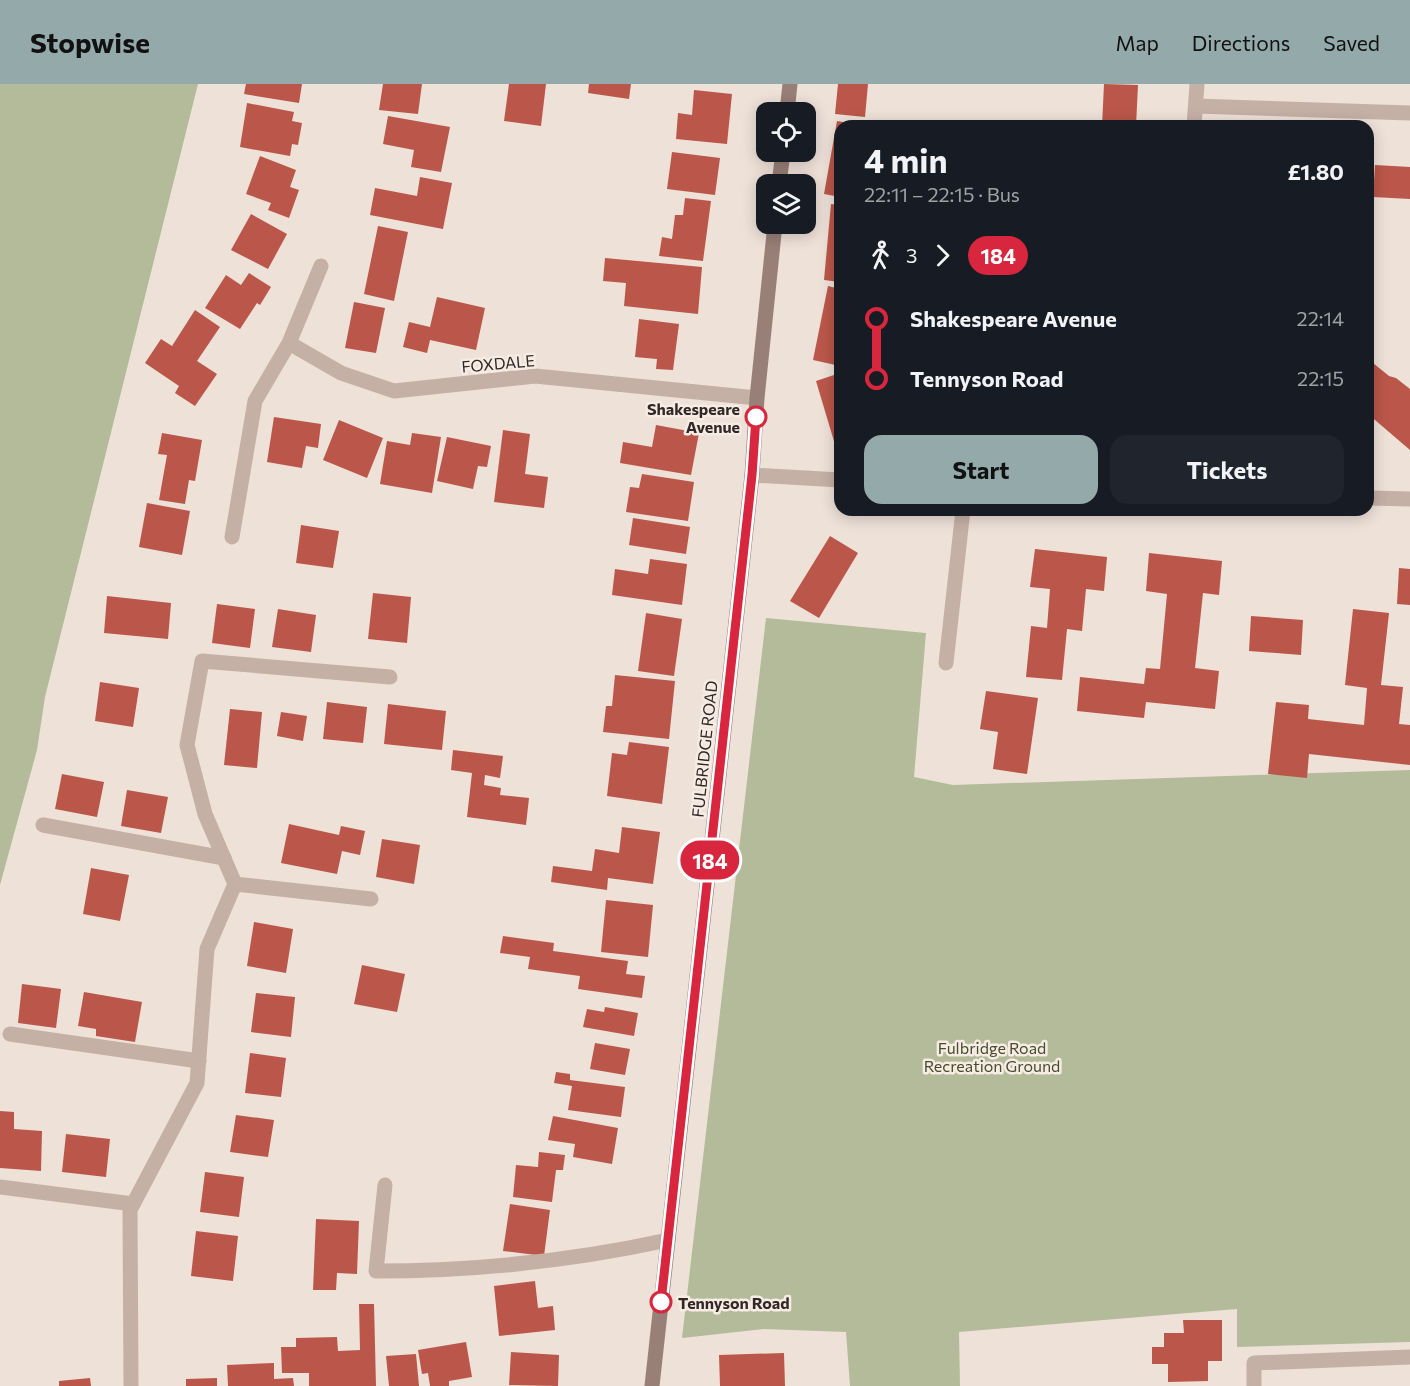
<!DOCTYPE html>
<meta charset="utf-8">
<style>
body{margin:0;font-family:Commissioner,sans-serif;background:#20242c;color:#f1f3f6;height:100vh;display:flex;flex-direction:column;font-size:22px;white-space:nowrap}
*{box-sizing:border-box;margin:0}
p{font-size:20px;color:#9ea1a6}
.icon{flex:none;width:33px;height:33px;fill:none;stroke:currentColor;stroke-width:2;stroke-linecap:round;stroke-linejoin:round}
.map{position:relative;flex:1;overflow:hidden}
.drawer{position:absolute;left:834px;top:36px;width:540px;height:396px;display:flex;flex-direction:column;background:#171b24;border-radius:18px;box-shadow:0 3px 15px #0003}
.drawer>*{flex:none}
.badge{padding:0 12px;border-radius:20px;font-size:21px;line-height:39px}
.controls{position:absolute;left:756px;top:18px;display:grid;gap:12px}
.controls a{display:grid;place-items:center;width:60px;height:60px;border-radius:12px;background:#171b24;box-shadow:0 3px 15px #0003;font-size:30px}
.map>.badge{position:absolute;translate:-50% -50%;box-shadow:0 0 0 3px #fff}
.legs{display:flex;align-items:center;gap:9px;height:66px;padding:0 30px;font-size:20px}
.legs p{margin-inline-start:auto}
.headline{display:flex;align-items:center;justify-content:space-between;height:102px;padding:0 30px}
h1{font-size:33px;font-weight:700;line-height:45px}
.button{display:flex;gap:12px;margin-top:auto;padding:12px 30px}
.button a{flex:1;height:69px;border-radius:18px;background:#93a9aa;color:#111;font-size:24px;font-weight:700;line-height:69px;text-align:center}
.button a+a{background:#20242c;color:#f1f3f6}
ul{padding:0 30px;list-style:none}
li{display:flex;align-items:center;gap:21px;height:60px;font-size:22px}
li i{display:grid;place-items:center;width:9px;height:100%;margin:0 8px;background:currentColor}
li i::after{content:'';width:15px;height:15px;margin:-8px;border:4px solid;border-radius:50%;background:#171b24}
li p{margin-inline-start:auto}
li:first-child i{background:linear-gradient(#0000 50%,currentColor 0)}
li:last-child i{background:linear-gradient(currentColor 50%,#0000 0)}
header{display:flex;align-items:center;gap:36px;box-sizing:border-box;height:84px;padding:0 30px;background:#93a9aa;color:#111}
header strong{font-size:28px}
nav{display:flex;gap:33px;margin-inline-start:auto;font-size:21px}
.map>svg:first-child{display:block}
</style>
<header>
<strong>Stopwise</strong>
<nav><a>Map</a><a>Directions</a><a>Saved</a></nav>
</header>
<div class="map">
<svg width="1410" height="1302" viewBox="0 0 1410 1302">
<rect width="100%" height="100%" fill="#eee1d8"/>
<path fill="#b4bb9a" d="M 0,0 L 198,0 L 45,613 L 37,666 L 0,801 Z
M 766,534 L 926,549 L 914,693 L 953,701 L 1410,686 L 1410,1258 L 1237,1263 L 1237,1225 L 959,1248 L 960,1302 L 850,1302 L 846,1248 L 764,1245 L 682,1254 Z"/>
<path fill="#ba574a" d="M 246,0 L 302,0 L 299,19 L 244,10 Z
M 383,0 L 422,0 L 418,30 L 379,26 Z
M 509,0 L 546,0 L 541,42 L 504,37 Z
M 589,0 L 631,0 L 629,15 L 588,9 Z
M 838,0 L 868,0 L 865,33 L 835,30 Z
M 1104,0 L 1138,1 L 1136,42 L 1102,42 Z
M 694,6 L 732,10 L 727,60 L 676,55 L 678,29 L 692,31 Z
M 247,19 L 294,28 L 292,37 L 302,39 L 298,61 L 292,60 L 290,72 L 240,63 Z
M 388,32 L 450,43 L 441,88 L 411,83 L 414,66 L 383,60 Z
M 837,37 L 862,41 L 840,42 L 840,113 L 824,110 Z
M 672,68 L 720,74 L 715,111 L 667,105 Z
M 260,72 L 296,86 L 290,103 L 299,106 L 289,134 L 268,126 L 271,119 L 246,110 Z
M 1375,81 L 1410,83 L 1410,115 L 1373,113 Z
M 420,93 L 452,99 L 443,145 L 370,131 L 375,104 L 417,112 Z
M 685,114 L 711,117 L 703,177 L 659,172 L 662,153 L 672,155 L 675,131 L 683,131 Z
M 831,120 L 840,121 L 840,198 L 824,196 Z
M 251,130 L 287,150 L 268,185 L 231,166 Z
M 378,142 L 408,148 L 394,217 L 364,210 Z
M 605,174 L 702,183 L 698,230 L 624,222 L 626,199 L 603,197 Z
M 249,189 L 271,203 L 260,221 L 257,219 L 240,245 L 205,224 L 226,191 L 241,201 Z
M 828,202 L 840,205 L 840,282 L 813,276 Z
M 437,213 L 485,224 L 476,266 L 430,256 L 427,269 L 403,263 L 409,238 L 430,243 Z
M 354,218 L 385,224 L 376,269 L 345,264 Z
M 195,226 L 220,243 L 197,277 L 217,290 L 195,322 L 175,309 L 179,302 L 145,279 L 161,255 L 172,262 Z
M 639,235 L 679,240 L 673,286 L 656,285 L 657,275 L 635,273 Z
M 1368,279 L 1373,279 L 1389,292 L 1396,294 L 1410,305 L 1410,366 L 1368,330 Z
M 840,289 L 840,374 L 839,374 L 816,297 Z
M 274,333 L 321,340 L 318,364 L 306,362 L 302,384 L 267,378 Z
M 339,336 L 383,354 L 367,394 L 323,376 Z
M 656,341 L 699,349 L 691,391 L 620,379 L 623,358 L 652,363 Z
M 503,346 L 530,350 L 525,390 L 548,393 L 544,424 L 494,418 Z
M 162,349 L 202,356 L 195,397 L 189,396 L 185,420 L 159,416 L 167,371 L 158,370 Z
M 412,349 L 441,353 L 432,409 L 380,400 L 387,357 L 410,361 Z
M 447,353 L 491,362 L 487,383 L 478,382 L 473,405 L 437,397 Z
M 642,390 L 694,398 L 688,437 L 626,428 L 630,403 L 639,404 Z
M 147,419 L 190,427 L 182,471 L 139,463 Z
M 633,434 L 690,443 L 686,470 L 629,461 Z
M 301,441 L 339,447 L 333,484 L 296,479 Z
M 830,452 L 858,469 L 819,534 L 790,517 Z
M 1035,465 L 1107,473 L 1104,507 L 1086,505 L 1082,547 L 1067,545 L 1062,596 L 1026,593 L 1031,542 L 1047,544 L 1050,505 L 1030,503 Z
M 1149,469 L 1222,477 L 1219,511 L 1203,509 L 1195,584 L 1219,587 L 1215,625 L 1146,618 L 1144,634 L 1077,627 L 1080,593 L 1144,600 L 1146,584 L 1160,585 L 1167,510 L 1146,507 Z
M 650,475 L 687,480 L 682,521 L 612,511 L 615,485 L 648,490 Z
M 1399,484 L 1410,485 L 1410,521 L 1397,520 Z
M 373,509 L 411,513 L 407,559 L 368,555 Z
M 107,512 L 171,519 L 168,555 L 104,549 Z
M 217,520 L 255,525 L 250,564 L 212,559 Z
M 278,525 L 316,531 L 311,568 L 272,563 Z
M 1353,525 L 1389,529 L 1381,601 L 1403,603 L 1399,640 L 1410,641 L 1410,681 L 1309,670 L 1307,694 L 1268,690 L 1276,618 L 1309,621 L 1308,635 L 1364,641 L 1367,604 L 1345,601 Z
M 646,529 L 682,535 L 674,592 L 638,587 Z
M 1251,532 L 1303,536 L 1301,571 L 1249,567 Z
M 615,591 L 675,597 L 669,655 L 603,648 L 606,622 L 612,622 Z
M 100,598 L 139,604 L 133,643 L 95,637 Z
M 986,607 L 1038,614 L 1027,690 L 993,685 L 998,648 L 980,645 Z
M 327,618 L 367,623 L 363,659 L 323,655 Z
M 388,620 L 446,627 L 442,666 L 384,660 Z
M 230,625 L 262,628 L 257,684 L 224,681 Z
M 281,628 L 307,632 L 303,657 L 277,652 Z
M 629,658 L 669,663 L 662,720 L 607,712 L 612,669 L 627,671 Z
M 453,666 L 503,672 L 500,694 L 485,691 L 484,701 L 501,704 L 500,711 L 529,714 L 526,741 L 467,733 L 472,689 L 451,686 Z
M 62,690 L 104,698 L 97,733 L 55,725 Z
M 127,706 L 168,713 L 161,749 L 121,742 Z
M 289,740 L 339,751 L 341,742 L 365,747 L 360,771 L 342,767 L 337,790 L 281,779 Z
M 622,743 L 660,748 L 653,800 L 608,794 L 607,806 L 551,798 L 553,782 L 592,787 L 595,765 L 619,769 Z
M 382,755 L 420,761 L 414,800 L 376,793 Z
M 91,784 L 129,791 L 120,837 L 83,830 Z
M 606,816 L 653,821 L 648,873 L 601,868 Z
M 254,838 L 293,845 L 286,889 L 247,882 Z
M 503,852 L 554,859 L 553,867 L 628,877 L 626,890 L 645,892 L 642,914 L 578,905 L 580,892 L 528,885 L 530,873 L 500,869 Z
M 362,881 L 405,890 L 397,928 L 354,920 Z
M 22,900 L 61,905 L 56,944 L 18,939 Z
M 84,908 L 142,918 L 135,958 L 96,952 L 96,945 L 78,942 Z
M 256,909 L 295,913 L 291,953 L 251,948 Z
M 605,923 L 638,929 L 634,952 L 583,943 L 587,925 L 604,928 Z
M 595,959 L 630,965 L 625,991 L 590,985 Z
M 250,969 L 286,974 L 281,1013 L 245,1009 Z
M 556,988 L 570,990 L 570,996 L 625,1003 L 621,1033 L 568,1026 L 572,1002 L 554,999 Z
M 0,1027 L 14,1028 L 14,1045 L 42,1047 L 41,1087 L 0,1084 Z
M 236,1031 L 274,1036 L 268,1073 L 230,1068 Z
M 553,1032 L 618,1044 L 612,1080 L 573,1073 L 575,1060 L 548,1056 Z
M 66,1050 L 110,1055 L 106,1093 L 62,1088 Z
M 539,1068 L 565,1071 L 563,1086 L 556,1086 L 552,1118 L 513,1113 L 516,1081 L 538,1083 Z
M 205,1088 L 244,1093 L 239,1133 L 200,1128 Z
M 510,1120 L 550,1126 L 544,1172 L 503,1167 Z
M 316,1135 L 359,1137 L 357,1190 L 337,1189 L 336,1206 L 313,1206 Z
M 196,1147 L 238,1152 L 233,1197 L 191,1192 Z
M 535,1197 L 538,1224 L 553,1222 L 555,1246 L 499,1252 L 494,1202 Z
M 359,1220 L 374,1220 L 376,1302 L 309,1302 L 309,1289 L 282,1289 L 281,1263 L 296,1263 L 296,1254 L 337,1253 L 338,1267 L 360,1266 Z
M 1183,1236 L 1222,1236 L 1222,1277 L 1208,1277 L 1208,1297 L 1168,1298 L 1168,1280 L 1152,1280 L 1152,1263 L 1164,1263 L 1164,1249 L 1184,1249 Z
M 466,1258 L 472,1293 L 449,1297 L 449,1302 L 430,1302 L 428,1289 L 422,1290 L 418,1266 Z
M 511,1268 L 559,1271 L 558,1302 L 509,1301 Z
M 784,1269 L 785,1302 L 720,1302 L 719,1271 Z
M 416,1270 L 419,1302 L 389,1302 L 386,1272 Z
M 274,1279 L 274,1295 L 293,1294 L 294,1302 L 228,1302 L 227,1281 Z
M 90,1294 L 91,1302 L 59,1302 L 59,1297 Z
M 217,1294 L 217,1302 L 186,1302 L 186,1295 Z"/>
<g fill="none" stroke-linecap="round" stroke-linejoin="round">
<path stroke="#c5b0a6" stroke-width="15" d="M 43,741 L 224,774
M 10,950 L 199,977
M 385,1101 L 376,1187 C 474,1187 572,1177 668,1156
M 0,1103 L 133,1120
M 1254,1302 L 1254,1279 L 1410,1273"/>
<path stroke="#c5b0a6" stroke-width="15" d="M 1196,22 L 1410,29
M 1194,42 L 1197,0
M 289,259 L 341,289 L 394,307 L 535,292 L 757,314
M 752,391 L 840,396
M 1368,414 L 1410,415
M 232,453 L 255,317 L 289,259 L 321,182
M 946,579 L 963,426
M 235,800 L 371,815
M 131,1302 L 130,1126 L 197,999 L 207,865 L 235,800 L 205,730 L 187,661 L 202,577 L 390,593"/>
<path stroke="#987f77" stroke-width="15" d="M 787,28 L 790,0
M 779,100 L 783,68
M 652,1302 L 752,391 L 757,314 L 775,140"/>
</g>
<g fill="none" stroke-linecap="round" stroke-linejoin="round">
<defs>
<path id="line-1" d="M 661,1218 L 752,391 L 756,333"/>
</defs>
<use href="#line-1" stroke="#fff" stroke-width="14"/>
<use href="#line-1" stroke="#d7263d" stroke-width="9"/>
</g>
<g fill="#fff" stroke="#d7263d" stroke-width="3">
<circle cx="756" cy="333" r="10"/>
<circle cx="661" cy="1218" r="10"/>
</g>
<g text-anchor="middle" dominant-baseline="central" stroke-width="5" stroke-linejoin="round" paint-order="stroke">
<g font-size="16" fill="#312826" stroke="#f6ece4">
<text transform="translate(498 279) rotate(-5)">FOXDALE</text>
<text transform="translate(704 665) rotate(-84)">FULBRIDGE ROAD</text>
</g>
<g font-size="16" font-weight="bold" fill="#312826" stroke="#f6ece4" text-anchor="end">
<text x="740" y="324">Shakespeare<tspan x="740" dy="18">Avenue</tspan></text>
<text x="678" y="1218" text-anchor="start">Tennyson Road</text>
</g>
<g font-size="16" fill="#454d2c" stroke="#f6ece4">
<text x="992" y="963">Fulbridge Road<tspan x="992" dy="18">Recreation Ground</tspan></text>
</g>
</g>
</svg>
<div class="controls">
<a><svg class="icon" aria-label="locate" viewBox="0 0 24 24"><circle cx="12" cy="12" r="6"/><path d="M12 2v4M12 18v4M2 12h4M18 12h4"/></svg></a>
<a><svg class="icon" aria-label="layers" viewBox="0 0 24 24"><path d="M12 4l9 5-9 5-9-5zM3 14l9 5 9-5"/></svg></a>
</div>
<b class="badge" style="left:710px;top:776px;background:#d7263d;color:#fff">184</b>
<section class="drawer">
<div class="headline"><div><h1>4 min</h1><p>22:11 – 22:15 · Bus</p></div><b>£1.80</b></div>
<div class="legs"><svg class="icon" aria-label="walk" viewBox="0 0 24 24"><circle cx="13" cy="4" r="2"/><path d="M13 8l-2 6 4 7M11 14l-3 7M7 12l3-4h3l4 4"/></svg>3<svg class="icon" aria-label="forward" viewBox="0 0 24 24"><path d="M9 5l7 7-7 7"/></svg><b class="badge" style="background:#d7263d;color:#fff">184</b></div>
<ul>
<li><i style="color:#d7263d"></i><b>Shakespeare Avenue</b><p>22:14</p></li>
<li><i style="color:#d7263d"></i><b>Tennyson Road</b><p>22:15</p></li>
</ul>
<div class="button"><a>Start</a><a>Tickets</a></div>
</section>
</div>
